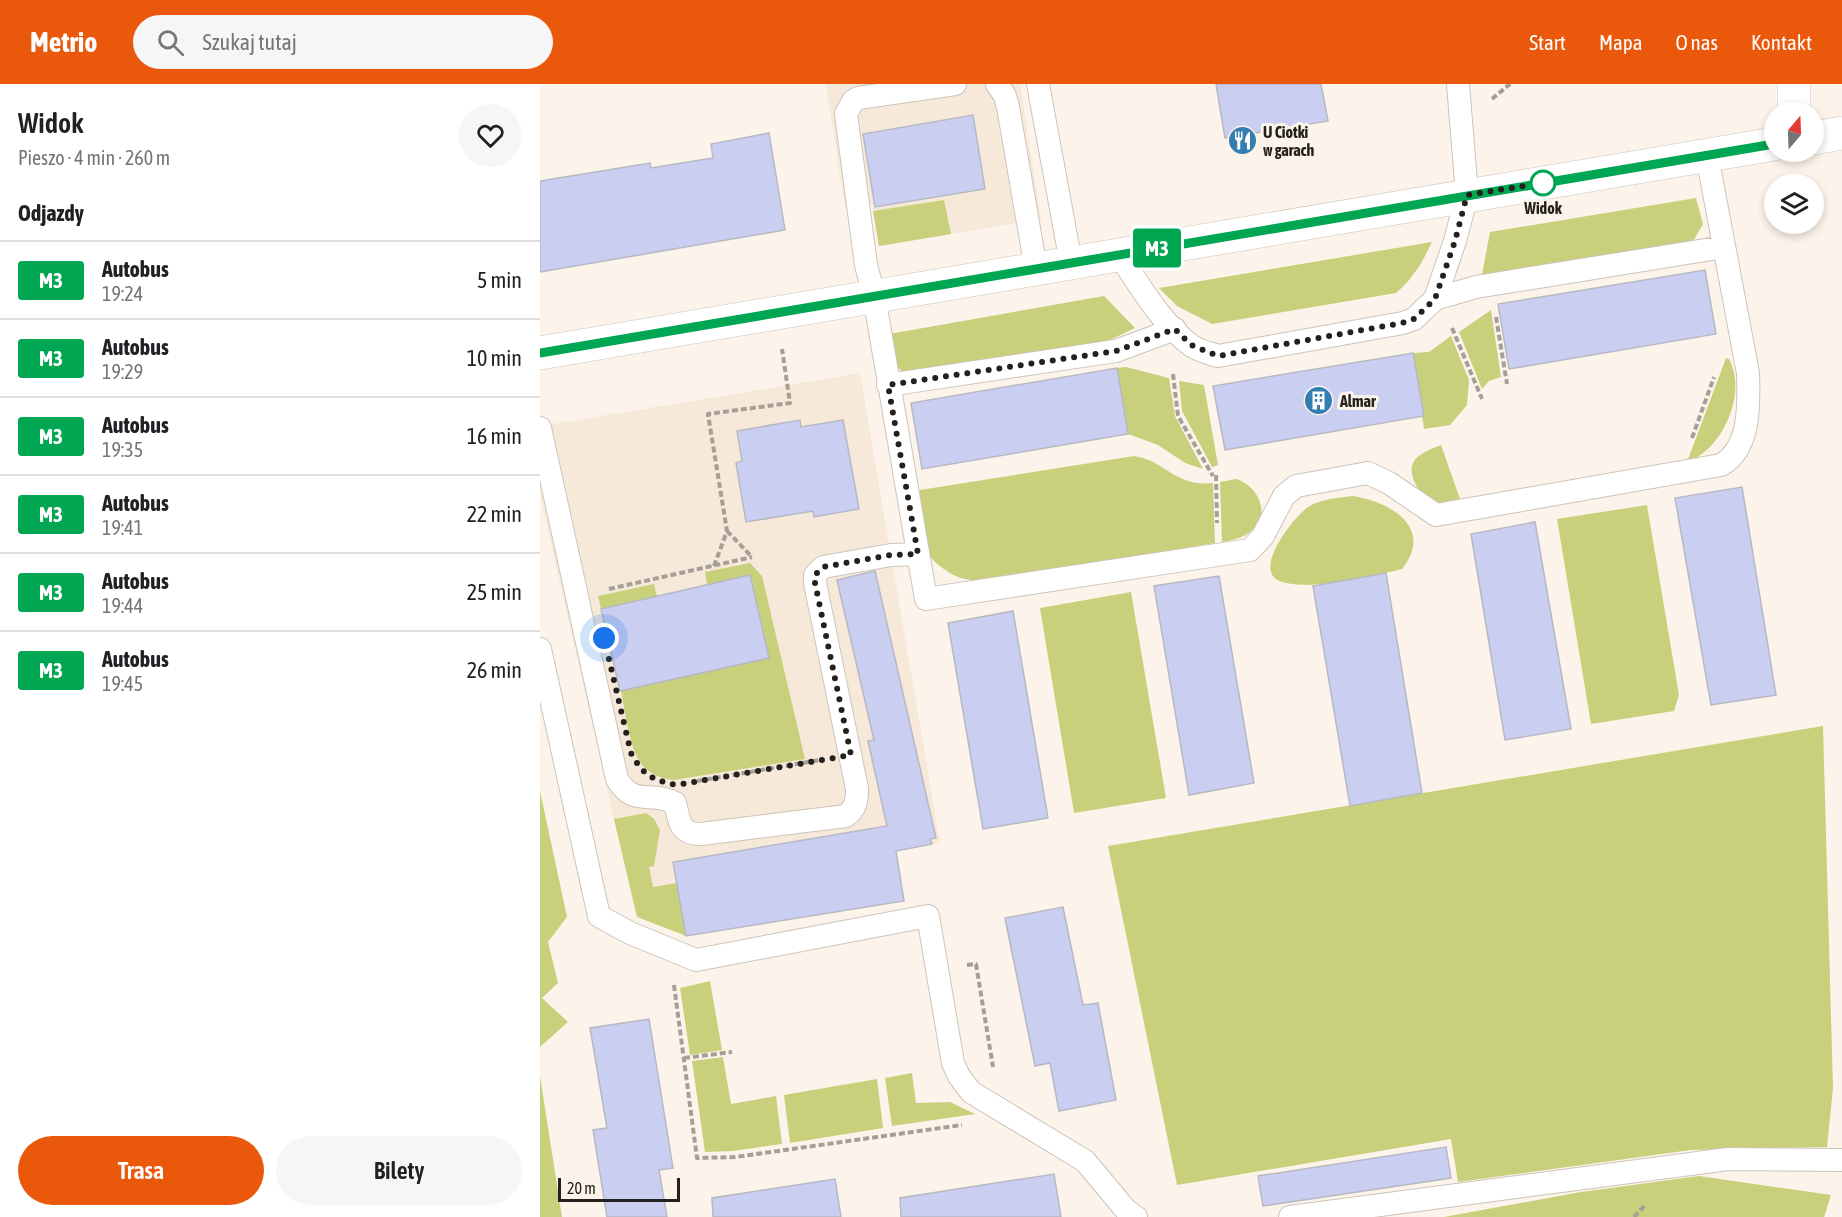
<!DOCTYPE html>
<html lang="pl">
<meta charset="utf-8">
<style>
body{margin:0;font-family:"Asap Condensed",sans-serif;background:#f6f6f6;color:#202124;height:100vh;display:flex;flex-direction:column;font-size:22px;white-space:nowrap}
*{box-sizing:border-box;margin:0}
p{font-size:20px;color:#757577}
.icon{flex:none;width:33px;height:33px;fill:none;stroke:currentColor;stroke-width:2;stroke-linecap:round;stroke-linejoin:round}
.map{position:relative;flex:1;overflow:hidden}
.panel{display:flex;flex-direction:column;background:#fff;width:540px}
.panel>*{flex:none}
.badge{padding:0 12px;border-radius:4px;font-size:21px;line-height:39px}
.needle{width:39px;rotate:19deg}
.controls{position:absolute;left:1224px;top:18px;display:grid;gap:12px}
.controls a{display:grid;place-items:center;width:60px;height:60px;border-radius:50%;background:#fff;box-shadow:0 3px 9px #0003;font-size:30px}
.scale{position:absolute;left:18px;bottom:15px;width:122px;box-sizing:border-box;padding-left:6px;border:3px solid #23201d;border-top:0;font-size:16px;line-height:21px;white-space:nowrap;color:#23201d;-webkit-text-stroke:4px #fcf4ea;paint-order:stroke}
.you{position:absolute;width:30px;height:30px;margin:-15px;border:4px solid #fff;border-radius:50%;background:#1a73e8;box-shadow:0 0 0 9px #1a73e833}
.map>.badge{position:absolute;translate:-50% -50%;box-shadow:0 0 0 3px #fff}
h2{padding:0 18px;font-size:22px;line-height:54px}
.round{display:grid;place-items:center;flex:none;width:63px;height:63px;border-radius:32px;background:#f6f6f6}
.overview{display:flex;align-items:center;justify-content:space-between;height:102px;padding:0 18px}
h1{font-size:28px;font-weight:600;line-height:45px}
.primary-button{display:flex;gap:12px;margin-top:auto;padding:12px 18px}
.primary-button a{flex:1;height:69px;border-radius:36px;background:#ea580c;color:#fff;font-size:24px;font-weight:600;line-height:69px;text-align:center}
.primary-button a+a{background:#f6f6f6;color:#202124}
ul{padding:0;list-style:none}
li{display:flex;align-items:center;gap:18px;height:78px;padding:0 18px;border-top:2px solid #e0e0e0}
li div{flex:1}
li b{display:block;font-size:22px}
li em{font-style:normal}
li .badge{min-width:66px;font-weight:700;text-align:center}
header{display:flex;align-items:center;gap:36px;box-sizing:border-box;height:84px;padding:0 30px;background:#ea580c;color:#fff}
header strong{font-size:28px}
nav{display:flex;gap:33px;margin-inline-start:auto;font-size:21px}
.search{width:420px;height:54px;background:#f6f6f6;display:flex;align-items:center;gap:15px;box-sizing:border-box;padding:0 21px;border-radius:33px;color:#757577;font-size:22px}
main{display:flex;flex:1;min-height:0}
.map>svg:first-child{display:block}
</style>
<header>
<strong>Metrio</strong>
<div class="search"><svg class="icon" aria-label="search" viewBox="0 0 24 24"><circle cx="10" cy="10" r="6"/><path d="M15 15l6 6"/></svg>Szukaj tutaj</div>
<nav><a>Start</a><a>Mapa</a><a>O nas</a><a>Kontakt</a></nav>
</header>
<main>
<section class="panel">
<div class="overview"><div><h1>Widok</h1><p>Pieszo · 4 min · 260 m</p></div><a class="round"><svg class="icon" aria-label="heart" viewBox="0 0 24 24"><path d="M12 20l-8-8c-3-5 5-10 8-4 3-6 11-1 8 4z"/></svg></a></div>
<h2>Odjazdy</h2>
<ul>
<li><span class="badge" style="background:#00a651;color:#fff">M3</span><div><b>Autobus</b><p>19:24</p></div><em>5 min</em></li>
<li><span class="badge" style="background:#00a651;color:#fff">M3</span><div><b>Autobus</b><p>19:29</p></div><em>10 min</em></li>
<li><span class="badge" style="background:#00a651;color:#fff">M3</span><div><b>Autobus</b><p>19:35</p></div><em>16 min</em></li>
<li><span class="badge" style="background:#00a651;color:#fff">M3</span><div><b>Autobus</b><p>19:41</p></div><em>22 min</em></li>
<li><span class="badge" style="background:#00a651;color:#fff">M3</span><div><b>Autobus</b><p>19:44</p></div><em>25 min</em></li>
<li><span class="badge" style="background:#00a651;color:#fff">M3</span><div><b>Autobus</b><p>19:45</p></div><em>26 min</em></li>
</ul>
<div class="primary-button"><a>Trasa</a><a>Bilety</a></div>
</section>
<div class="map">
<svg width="1302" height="1133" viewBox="0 0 1302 1133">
<rect width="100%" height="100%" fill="#fcf4ea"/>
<path fill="#f6e9d9" d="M 286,0 L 480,0 L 501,135 L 339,162 L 332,120 L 305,125 Z
M 320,289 L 400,759 L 357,767 L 351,742 L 133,778 L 139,815 L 94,823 L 0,412 L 0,342 Z"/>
<path fill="#c9d07c" d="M 1156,114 L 1163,140 L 1152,159 L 941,196 L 950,148 Z
M 404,116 L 411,150 L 339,162 L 333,127 Z
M 892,158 C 883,177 873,195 856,209 L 672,240 L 637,222 L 619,204 Z
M 564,212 L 595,244 L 570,256 L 370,291 C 352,287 352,266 349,250 Z
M 951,226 L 961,293 L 949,297 L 942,305 L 919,248 Z
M 911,252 L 929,296 L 927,321 L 910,341 L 884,345 L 873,269 L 889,268 Z
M 1186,274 L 1189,275 C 1208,309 1182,366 1147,378 Z
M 586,283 L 629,294 L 635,332 L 663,385 L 645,379 L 618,361 L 588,350 L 577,284 Z
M 639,297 L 664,301 L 678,381 L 672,383 L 642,327 Z
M 901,361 L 920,415 C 914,417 903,421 897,419 C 886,417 880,410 876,401 C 863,376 881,369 901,361 Z
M 594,372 C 625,376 634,403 673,399 L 675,459 L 447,497 C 418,497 407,490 387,470 L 379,409 L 380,406 Z
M 696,395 C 717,401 732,429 712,446 C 704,454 693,456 682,458 L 680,398 Z
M 812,412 C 850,417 895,444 862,485 C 835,492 759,510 736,495 C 716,481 754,433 768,423 C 780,415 798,414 812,412 Z
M 1107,421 L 1139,611 L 1134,627 L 1051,640 L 1017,435 Z
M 210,479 L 222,492 L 265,675 L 134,696 C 123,695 112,691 104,683 C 90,670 85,626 81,607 L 167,501 L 165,488 Z
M 114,500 L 117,512 L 61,525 L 58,512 Z
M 591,508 L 626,714 L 534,729 L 500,524 Z
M 1283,642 L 1293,1004 L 1287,1063 L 1151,1066 L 918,1098 L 911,1055 L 637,1101 L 568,762 Z
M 0,707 L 27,833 L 8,858 L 18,899 L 2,914 L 28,938 L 0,963 Z
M 106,729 L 114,735 L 120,746 L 114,782 L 109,783 L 113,803 L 137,799 L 146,852 L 97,833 L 74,735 Z
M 170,897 L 182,966 L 150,971 L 140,904 Z
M 183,973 L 191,1020 L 236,1012 L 242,1060 L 193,1067 L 165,1068 L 152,977 Z
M 372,989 L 376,1019 L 410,1018 L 435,1030 L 352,1042 L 345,994 Z
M 0,992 L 22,1133 L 0,1133 Z
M 337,995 L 343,1044 L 250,1059 L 244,1011 Z
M 1159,1092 L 1291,1111 L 1284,1133 L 904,1133 L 1041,1108 Z"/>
<path fill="#cacef1" stroke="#b6b8c3" stroke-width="1.5" d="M 676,0 L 781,0 L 788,37 L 685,54 Z
M 433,31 L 445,105 L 335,123 L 323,50 Z
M 229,49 L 245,146 L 0,188 L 0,97 L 110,79 L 111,84 L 173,74 L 171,60 Z
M 1165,186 L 1176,250 L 969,285 L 958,220 Z
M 873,269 L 884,332 L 685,366 L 673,302 Z
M 577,284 L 588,350 L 382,385 L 371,319 Z
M 260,336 L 261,343 L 303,336 L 319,425 L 274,433 L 273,427 L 206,438 L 196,379 L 202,377 L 197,347 Z
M 1202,403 L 1236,611 L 1171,621 L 1135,414 Z
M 995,438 L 1031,645 L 965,656 L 931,450 Z
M 335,487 L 396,754 L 390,755 L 392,760 L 356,767 L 364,817 L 146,852 L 133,778 L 347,742 L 328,657 L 334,656 L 297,496 Z
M 846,489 L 882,709 L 810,722 L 773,502 Z
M 210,491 L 229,574 L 80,607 L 61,525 Z
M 679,492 L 714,699 L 649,711 L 614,502 Z
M 473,527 L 508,734 L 443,745 L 408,539 Z
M 523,823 L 543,921 L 558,919 L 576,1016 L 519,1027 L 510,979 L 495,982 L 465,834 Z
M 109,935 L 133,1084 L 119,1086 L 127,1133 L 67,1133 L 53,1046 L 67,1044 L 50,944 Z
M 906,1063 L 911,1094 L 723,1122 L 718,1092 Z
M 514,1090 L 521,1133 L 361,1133 L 360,1114 Z
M 295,1095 L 301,1133 L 173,1133 L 172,1114 Z"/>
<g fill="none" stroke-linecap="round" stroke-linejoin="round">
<defs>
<path id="lane" d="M 415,0 L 318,14 L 313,17 L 306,30 L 326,181 L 334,212 L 386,515 L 710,466 L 723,452 L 744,412 L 756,402 L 828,389 L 849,399 L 896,431 L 1181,381 C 1211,364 1209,319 1208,289 L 1167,72
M 457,0 L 465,12 L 468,23 L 496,185
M 498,0 L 531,179
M 579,171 C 599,200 622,241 652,262 C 659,267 669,269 678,272 L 863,239 L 874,235 L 895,215 L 915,157 L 927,111 L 918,0
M 895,215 L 936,203 L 1184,163
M 348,301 L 576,267 L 635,245
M 0,344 L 77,695 C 94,724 110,706 135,719 C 140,737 138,750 161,750 L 306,732 C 316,724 317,717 317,705 L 275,499 L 275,491 L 283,483 L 351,471 L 378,470
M 0,565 L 59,832 L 90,849 L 156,876 L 388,832 L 413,979 L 419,992 L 431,1008 L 545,1077 L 586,1126 L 596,1133
M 750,1133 L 1188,1075 L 1302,1076"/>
<path id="street" d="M 1254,0 L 1254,28"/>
<path id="secondary" d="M 1274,54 L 1302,49
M 0,269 L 1234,60"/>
</defs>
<use href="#lane" stroke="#ccc4ba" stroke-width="24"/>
<use href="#street" stroke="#ccc4ba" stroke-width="34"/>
<use href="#secondary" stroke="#ccc4ba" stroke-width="34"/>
<path stroke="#a59f98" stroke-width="4" stroke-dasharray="6 3" stroke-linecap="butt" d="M 952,15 L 970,0
M 956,233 L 967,300
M 912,244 L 942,315
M 633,290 L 638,332 L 673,392
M 1152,354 L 1174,293
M 676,391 L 677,439
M 187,447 L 212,473
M 174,482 L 187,447 L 168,330 L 250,319 L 242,265
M 69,505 L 212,473
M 157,697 L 280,676
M 427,881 L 436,880 L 453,983
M 134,901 L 157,1074 L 195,1073 L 422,1041
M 144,974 L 192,968
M 1094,1133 L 1106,1120"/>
<use href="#lane" stroke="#fff" stroke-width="22"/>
<use href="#street" stroke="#fff" stroke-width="33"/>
<use href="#secondary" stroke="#fff" stroke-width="33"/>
</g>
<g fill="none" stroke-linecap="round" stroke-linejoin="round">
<defs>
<path id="line" d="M 0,269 L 1234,60"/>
</defs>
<use href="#line" stroke="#fff" stroke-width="14"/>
<use href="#line" stroke="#00a651" stroke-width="9"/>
<path stroke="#23201d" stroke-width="6" stroke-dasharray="0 10.8" d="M 64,554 L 91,669 C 103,691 112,696 136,701 L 311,671 L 275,499 L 275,491 L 283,483 L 351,471 L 378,470 L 348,301 L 576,267 L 635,245 L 651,261 L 678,272 L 862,239 L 874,235 L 895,215 L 915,157 L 927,111 L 1003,99"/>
</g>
<defs>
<symbol id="restaurant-disc" viewBox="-11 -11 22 22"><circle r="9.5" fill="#347db1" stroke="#fcf4ea"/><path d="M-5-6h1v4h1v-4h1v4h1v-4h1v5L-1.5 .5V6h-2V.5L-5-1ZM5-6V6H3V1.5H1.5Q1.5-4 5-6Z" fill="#fff"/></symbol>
<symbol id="building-disc" viewBox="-11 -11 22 22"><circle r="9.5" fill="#347db1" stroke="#fcf4ea"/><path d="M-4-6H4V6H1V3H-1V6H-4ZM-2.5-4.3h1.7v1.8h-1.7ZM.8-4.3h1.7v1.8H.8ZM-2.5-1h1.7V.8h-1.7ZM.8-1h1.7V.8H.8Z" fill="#fff"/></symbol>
</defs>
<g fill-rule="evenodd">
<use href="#restaurant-disc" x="686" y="40" width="33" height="33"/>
<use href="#building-disc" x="762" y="300" width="33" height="33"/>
</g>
<circle fill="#fff" stroke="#00a651" stroke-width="3" cx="1003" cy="99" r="12"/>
<g text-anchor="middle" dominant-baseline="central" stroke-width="6" stroke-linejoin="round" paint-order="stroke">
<g font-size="16" font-weight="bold" fill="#23201d" stroke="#fcf4ea" text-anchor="start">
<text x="723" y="48">U Ciotki<tspan x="723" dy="18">w garach</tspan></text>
<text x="800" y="317">Almar</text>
</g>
<g font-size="16" font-weight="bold" fill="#23201d" stroke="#fcf4ea">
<text x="1003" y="124">Widok</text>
</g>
</g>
</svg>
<div class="controls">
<a><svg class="needle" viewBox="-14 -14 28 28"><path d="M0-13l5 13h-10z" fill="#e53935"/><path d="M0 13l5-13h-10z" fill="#757577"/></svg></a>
<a><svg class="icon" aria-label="layers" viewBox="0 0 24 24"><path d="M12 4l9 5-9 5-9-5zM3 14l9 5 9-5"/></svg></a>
</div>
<div class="scale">20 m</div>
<div class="you" style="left:64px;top:554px"></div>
<b class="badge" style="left:617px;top:164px;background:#00a651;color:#fff">M3</b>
</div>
</main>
